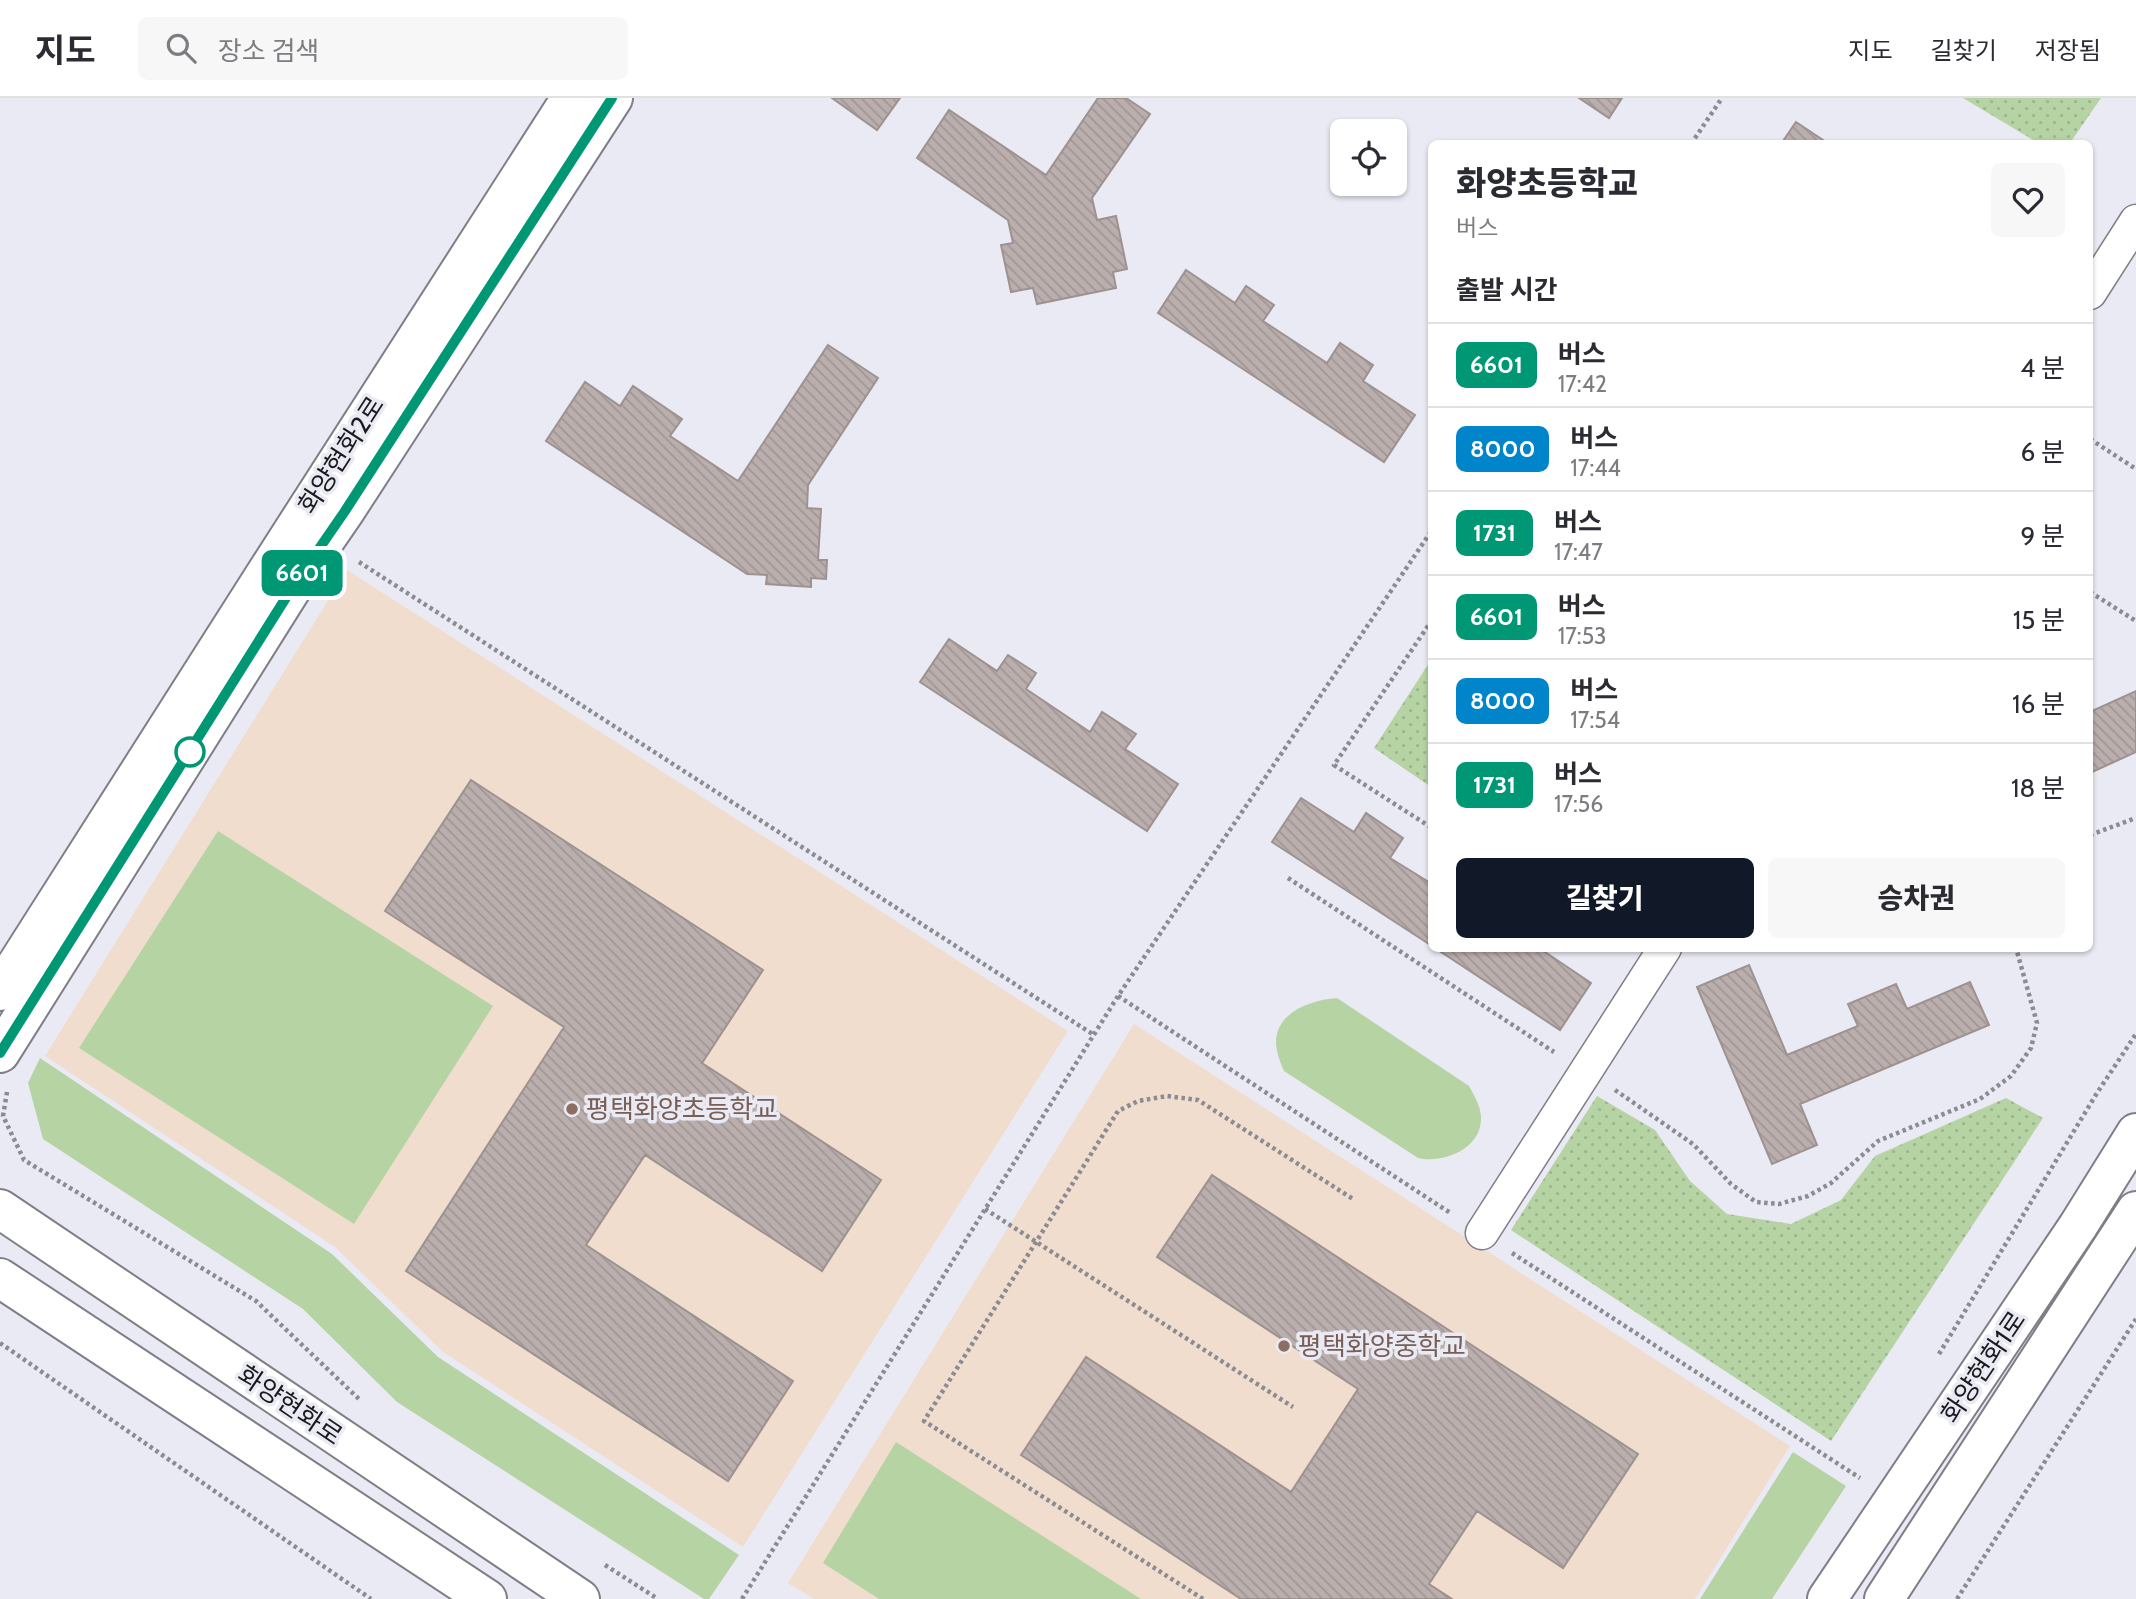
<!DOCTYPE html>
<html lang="ko">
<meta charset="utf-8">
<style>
body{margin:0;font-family:Cabin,"Noto Sans KR",sans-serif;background:#f7f7f7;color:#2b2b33;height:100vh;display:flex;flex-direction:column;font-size:26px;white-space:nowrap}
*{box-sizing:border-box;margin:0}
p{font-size:23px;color:#7c7c81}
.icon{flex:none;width:38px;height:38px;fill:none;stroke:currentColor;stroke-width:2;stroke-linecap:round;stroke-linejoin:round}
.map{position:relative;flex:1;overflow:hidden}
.details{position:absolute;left:1428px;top:42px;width:665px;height:812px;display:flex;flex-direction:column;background:#fff;border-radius:10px;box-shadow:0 2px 5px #0004}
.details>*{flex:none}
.badge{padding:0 14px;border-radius:10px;font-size:24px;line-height:46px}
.tools{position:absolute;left:1330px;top:21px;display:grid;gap:14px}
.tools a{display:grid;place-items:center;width:77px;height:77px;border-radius:10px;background:#fff;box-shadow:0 2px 5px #0004;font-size:35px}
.map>.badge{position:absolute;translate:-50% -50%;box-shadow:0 0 0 4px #fff}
h2{padding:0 28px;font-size:26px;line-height:63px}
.round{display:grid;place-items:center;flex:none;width:74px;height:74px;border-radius:10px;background:#f7f7f7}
.summary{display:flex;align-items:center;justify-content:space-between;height:119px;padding:0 28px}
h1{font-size:33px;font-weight:800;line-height:52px}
.cta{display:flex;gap:14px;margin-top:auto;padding:14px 28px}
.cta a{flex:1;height:80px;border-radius:10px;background:#111827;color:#fff;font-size:28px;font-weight:800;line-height:80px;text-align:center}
.cta a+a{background:#f7f7f7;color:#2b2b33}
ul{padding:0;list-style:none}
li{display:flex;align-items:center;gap:21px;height:84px;padding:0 28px;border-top:2px solid #e1e1e2}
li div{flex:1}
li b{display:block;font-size:26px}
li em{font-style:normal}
li .badge{min-width:77px;font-weight:700;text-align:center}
header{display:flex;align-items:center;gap:42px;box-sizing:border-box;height:98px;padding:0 35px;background:#fff;border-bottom:2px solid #e1e1e2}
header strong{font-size:33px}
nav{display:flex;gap:38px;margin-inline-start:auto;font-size:24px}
.search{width:490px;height:63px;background:#f7f7f7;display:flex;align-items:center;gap:18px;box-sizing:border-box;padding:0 24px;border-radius:10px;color:#7c7c81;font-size:26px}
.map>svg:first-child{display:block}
</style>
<header>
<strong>지도</strong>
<div class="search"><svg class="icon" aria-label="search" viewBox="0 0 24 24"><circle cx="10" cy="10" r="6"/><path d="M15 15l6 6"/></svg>장소 검색</div>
<nav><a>지도</a><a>길찾기</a><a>저장됨</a></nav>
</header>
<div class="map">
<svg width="2136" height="1501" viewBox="0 0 2136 1501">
<defs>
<pattern id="park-dots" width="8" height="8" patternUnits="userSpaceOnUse" patternTransform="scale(1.75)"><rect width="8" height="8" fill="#b6d3a4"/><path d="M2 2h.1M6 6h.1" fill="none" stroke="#9cb58d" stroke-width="1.8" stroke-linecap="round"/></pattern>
<pattern id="building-back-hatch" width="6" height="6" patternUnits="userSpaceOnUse" patternTransform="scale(1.75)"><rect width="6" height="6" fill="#bbafae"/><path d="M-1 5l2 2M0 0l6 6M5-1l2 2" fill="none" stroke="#a09695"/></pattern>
</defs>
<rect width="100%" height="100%" fill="#eaeaf4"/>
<path fill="#f1ddce" d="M 347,472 L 1068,933 L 743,1449 L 443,1254 L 335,1149 L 45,958 Z
M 1134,926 L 1790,1348 L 1695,1501 L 814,1501 L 788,1485 Z"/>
<path fill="#b6d3a4" d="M 218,733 L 493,908 L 354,1126 L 79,950 Z
M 1337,900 L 1469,988 C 1474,997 1480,1007 1481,1018 C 1483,1051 1443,1066 1418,1060 L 1284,973 C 1280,964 1277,956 1276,946 C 1275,914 1311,902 1337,900 Z
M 40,960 L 332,1156 L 438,1259 L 739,1457 L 709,1501 L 704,1501 L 397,1304 L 303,1211 L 43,1041 L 28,985 Z
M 896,1344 L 1141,1501 L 879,1501 L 823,1465 Z
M 1793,1354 L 1846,1388 L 1772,1501 L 1700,1501 Z"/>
<path fill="url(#park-dots)" d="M 1963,0 L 2101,0 L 2070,45 L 2038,45 Z
M 1431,562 L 1431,689 L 1374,650 Z
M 1597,998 L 1655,1032 L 1690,1083 L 1727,1116 L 1791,1126 L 1841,1102 L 1875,1058 L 2006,1000 L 2043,1020 L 1831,1343 L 1511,1132 Z"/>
<path fill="url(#building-back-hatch)" stroke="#9d9290" stroke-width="2" d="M 832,0 L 900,0 L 877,32 Z
M 1098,0 L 1126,0 L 1150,16 L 1092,100 L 1097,122 L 1116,118 L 1127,171 L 1113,174 L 1116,190 L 1037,206 L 1033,190 L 1011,194 L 1001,147 L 1013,145 L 1008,122 L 917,60 L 949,12 L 1046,77 Z
M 1579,0 L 1622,0 L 1609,20 Z
M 1796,24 L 1829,46 L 1781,46 Z
M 1186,172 L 1235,205 L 1246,188 L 1274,207 L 1263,223 L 1327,265 L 1340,245 L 1373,267 L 1363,283 L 1415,317 L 1384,364 L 1158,215 Z
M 828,247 L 878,280 L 808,387 L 807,410 L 821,411 L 818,462 L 827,462 L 826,481 L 811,480 L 811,489 L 766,486 L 767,477 L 747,476 L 546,343 L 585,284 L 620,308 L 633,288 L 682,321 L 670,338 L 738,383 Z
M 949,541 L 997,573 L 1008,557 L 1036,575 L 1026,591 L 1090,634 L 1102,614 L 1136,636 L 1125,651 L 1178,686 L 1147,733 L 920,584 Z
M 2136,593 L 2136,654 L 2090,675 L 2090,614 Z
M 471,682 L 763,872 L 702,965 L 881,1082 L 822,1173 L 645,1057 L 586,1147 L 793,1283 L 728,1383 L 406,1173 L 564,929 L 385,813 Z
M 1301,700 L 1354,734 L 1366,715 L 1403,740 L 1390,760 L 1432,786 L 1432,848 L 1272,744 Z
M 1435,850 L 1539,850 L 1591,885 L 1560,932 Z
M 1749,867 L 1787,957 L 1858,928 L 1848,906 L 1896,886 L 1907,911 L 1970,884 L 1989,927 L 1800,1006 L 1817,1047 L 1772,1066 L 1697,889 Z
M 1212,1077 L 1638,1356 L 1563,1470 L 1477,1413 L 1429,1486 L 1452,1501 L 1241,1501 L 1021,1357 L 1086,1259 L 1291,1394 L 1358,1291 L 1157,1159 Z"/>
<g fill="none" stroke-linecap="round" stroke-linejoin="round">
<defs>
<path id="street" d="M 2090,195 L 2136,123
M 1482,1135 L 1665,850"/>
<path id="secondary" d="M 0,893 L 268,472 L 571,0
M 0,955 L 292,490 L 345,413 L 613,0
M 0,1111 L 580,1501
M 0,1180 L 487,1501
M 1827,1501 L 2078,1128 L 2136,1035
M 1884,1501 L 2136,1113"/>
</defs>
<use href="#street" stroke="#7f7e88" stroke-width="35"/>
<use href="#secondary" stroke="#7f7e88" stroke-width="42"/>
<path stroke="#8b8b92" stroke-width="4.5" stroke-dasharray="3.5 3.5" stroke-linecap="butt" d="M 1691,46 L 1722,0
M 2090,341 L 2136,371
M 359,464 L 1094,937
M 2090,494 L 2136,523
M 1432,522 L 1334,667 L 1432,730
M 2090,737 L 2136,720
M 1288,780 L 1554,954
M 1118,898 L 1452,1116
M 1615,992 L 1693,1046 L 1731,1086 L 1756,1104 L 1779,1106 L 1808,1098 L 1831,1085 L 1878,1043 L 1980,1001 L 2011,978 L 2031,950 L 2037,925 L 2016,850
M 7,994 L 3,1018 L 24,1062 L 256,1203 L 360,1302
M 985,1111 L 1293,1309
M 1512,1155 L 1860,1380
M 0,1245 L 371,1501
M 1939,1256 L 2097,995 L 2136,936
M 605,1467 L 658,1501
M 742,1501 L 1118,898 L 1432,432
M 1203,1501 L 924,1323 L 1118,1013 L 1138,1003 L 1167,998 L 1198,1002 L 1353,1101
M 1957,1501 L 2136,1221"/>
<use href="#street" stroke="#fff" stroke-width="32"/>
<use href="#secondary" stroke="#fff" stroke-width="38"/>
</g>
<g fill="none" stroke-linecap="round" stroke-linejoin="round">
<defs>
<path id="line" d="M 0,955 L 292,490 L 345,413 L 612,0"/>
</defs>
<use href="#line" stroke="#fff" stroke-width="16"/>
<use href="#line" stroke="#009775" stroke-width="10"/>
</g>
<circle fill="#fff" stroke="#009775" stroke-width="3.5" cx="190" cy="654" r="14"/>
<g fill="#8d6e63" stroke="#eaeaf4" stroke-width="2.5">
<circle cx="572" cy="1011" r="7"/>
<circle cx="1284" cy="1248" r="7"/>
</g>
<g text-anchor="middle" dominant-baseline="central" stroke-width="7" stroke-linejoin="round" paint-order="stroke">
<g font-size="26" fill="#1b1b1e" stroke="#eaeaf4">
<text transform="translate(341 357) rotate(-57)">화양현화2로</text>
<text transform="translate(1983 1269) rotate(-56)">화양현화1로</text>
<text transform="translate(290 1307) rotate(34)">화양현화로</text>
</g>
<g font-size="26" fill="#785e54" stroke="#eaeaf4" text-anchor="start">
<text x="586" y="1011">평택화양초등학교</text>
<text x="1298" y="1248">평택화양중학교</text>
</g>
</g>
</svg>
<div class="tools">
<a><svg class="icon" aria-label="locate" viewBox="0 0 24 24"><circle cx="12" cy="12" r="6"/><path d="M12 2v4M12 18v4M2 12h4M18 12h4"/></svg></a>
</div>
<b class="badge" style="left:302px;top:475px;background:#009775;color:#fff">6601</b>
<section class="details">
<div class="summary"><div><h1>화양초등학교</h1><p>버스</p></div><a class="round"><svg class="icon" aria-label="heart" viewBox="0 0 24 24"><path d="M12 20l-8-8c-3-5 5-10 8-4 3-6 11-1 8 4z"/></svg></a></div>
<h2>출발 시간</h2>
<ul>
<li><span class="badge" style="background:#009775;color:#fff">6601</span><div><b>버스</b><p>17:42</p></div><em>4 분</em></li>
<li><span class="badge" style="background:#0085ca;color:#fff">8000</span><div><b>버스</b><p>17:44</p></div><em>6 분</em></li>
<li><span class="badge" style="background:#009775;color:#fff">1731</span><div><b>버스</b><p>17:47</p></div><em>9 분</em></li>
<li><span class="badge" style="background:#009775;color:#fff">6601</span><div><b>버스</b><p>17:53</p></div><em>15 분</em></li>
<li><span class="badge" style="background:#0085ca;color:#fff">8000</span><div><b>버스</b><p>17:54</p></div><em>16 분</em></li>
<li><span class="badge" style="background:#009775;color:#fff">1731</span><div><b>버스</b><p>17:56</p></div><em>18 분</em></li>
</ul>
<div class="cta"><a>길찾기</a><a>승차권</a></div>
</section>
</div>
